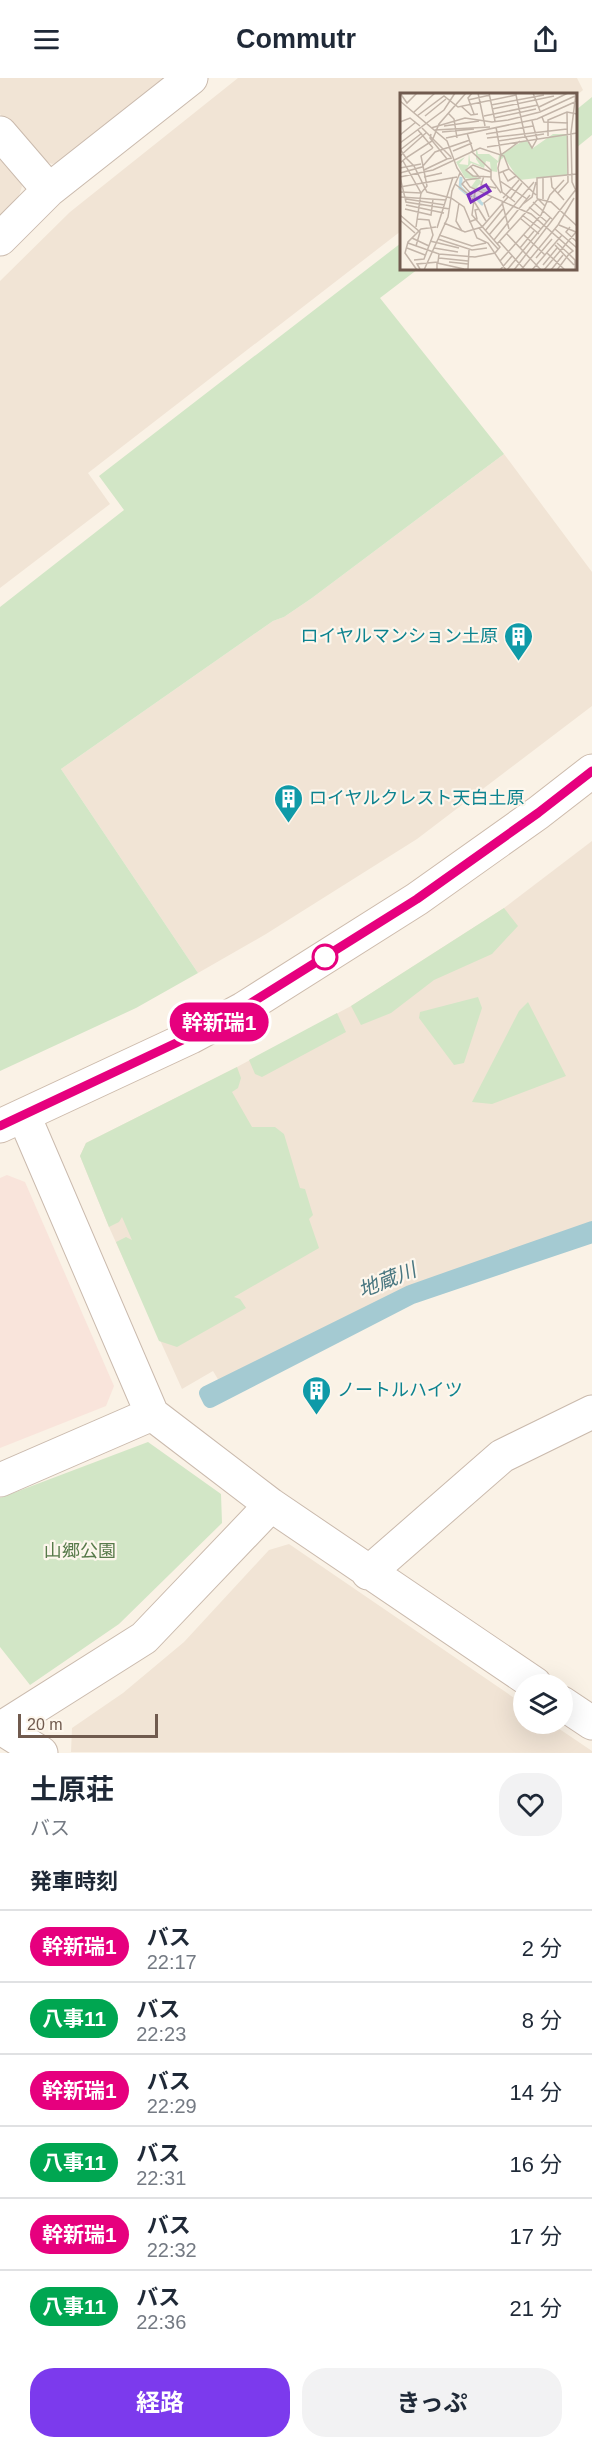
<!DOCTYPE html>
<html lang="ja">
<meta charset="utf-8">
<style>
body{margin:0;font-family:Helvetica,"Noto Sans JP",sans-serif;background:#f2f2f3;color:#1f2937;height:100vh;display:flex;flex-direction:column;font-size:22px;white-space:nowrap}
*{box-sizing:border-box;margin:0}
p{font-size:20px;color:#747a83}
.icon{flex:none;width:33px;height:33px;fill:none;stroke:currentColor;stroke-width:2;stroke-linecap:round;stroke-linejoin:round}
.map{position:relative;height:1675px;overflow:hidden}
.details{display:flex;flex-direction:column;background:#fff;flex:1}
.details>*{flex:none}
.badge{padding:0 12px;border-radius:20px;font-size:21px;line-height:39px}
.fabs{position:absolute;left:513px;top:1596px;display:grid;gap:12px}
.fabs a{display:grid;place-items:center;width:60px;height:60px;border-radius:50%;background:#fff;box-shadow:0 6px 24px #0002;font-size:30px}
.scale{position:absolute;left:18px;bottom:15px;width:140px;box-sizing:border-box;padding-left:6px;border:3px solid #705a4e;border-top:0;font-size:16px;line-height:21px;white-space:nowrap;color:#705a4e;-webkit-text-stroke:4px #fdf6ec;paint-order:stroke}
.map>.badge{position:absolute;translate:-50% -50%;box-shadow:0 0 0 3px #fff}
h2{padding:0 30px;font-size:22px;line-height:54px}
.round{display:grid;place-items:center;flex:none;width:63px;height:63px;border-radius:24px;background:#f2f2f3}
.summary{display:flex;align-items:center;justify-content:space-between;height:102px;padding:0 30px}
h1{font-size:28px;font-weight:700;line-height:45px}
.action{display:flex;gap:12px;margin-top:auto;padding:12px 30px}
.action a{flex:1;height:69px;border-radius:24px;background:#7c3aed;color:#fff;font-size:24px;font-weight:700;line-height:69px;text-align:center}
.action a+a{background:#f2f2f3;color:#1f2937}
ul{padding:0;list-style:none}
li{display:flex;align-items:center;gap:18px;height:72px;padding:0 30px;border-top:2px solid #e0e1e3}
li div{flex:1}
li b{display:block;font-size:22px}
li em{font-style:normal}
li .badge{min-width:66px;font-weight:700;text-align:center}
header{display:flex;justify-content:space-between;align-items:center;height:78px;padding:0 30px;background:#fff;font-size:27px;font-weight:700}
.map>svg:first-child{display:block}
</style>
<header><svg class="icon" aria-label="menu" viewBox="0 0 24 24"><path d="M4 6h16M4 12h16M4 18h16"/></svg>Commutr<svg class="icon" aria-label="share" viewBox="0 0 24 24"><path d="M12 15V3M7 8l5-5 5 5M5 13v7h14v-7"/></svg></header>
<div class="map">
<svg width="592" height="1675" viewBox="0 0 592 1675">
<rect width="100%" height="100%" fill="#faf2e6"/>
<path fill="#f1e4d5" d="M 0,0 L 171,0 L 70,82 L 52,86 L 38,80 L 0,36 Z
M 238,0 L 577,0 L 583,12 L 576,18 L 402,16 L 401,153 L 88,395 L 110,426 L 0,510 L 0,203 L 70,134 Z
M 0,77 L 14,94 L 22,108 L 17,125 L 0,142 Z
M 504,376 L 592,494 L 592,628 L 417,761 L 266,856 L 198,895 L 61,691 L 273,543 L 284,539 L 312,520 Z
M 592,763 L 592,1146 L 407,1210 L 219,1303 L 213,1293 L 182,1311 L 109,1149 L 80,1078 L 86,1065 L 237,989 L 351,928 L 504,830 Z
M 289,1466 L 523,1626 L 524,1646 L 552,1646 L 592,1673 L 592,1675 L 71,1674 L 72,1650 L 123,1615 L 184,1564 L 269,1472 Z"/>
<path fill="#f9e4db" d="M 7,1097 L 25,1104 L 114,1308 L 106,1328 L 0,1370 L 0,1100 Z"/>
<path fill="#d2e6c6" d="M 592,19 L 592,57 L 576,70 L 576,32 Z
M 401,165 L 402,190 L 418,191 L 380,220 L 504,376 L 312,520 L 284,539 L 273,543 L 61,691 L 198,895 L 136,930 L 0,993 L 0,529 L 124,432 L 99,398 Z
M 504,830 L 518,848 L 492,876 L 434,902 L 391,935 L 361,947 L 351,928 Z
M 478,919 L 482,930 L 464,985 L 454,987 L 419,940 L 420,934 Z
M 528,924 L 566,998 L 492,1026 L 472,1024 L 519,933 Z
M 337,935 L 346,954 L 262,999 L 255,996 L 249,982 Z
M 237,989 L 241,1000 L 238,1010 L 232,1014 L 252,1049 L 275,1049 L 284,1056 L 300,1110 L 305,1111 L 313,1137 L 309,1141 L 319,1170 L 234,1219 L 240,1221 L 246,1230 L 177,1269 L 159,1263 L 116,1164 L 126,1159 L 132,1162 L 122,1139 L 119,1144 L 109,1149 L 80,1078 L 86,1065 Z
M 148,1364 L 221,1416 L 222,1445 L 119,1546 L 30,1607 L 0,1569 L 0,1420 Z"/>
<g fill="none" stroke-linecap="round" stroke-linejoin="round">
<path stroke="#a4cad2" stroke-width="14" d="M 592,1150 L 410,1214 L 206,1315 L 210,1323 L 412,1219 L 592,1158"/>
<defs>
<path id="minor" d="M 0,55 L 49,112
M 0,161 L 49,112 L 191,0
M 24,1038 L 152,1336 L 271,1427 L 535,1606
M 0,1402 L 152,1336
M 368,1495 L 502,1378 L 592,1334
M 562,1625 L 592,1645
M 1,1650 L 41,1675
M 0,1651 L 144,1560 L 271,1427"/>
<path id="secondary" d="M 0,1048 L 191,959 L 243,931 L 417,821 L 538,735 L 592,693"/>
</defs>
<use href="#minor" stroke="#cabaad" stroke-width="35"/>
<use href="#secondary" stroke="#cdbbac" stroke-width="35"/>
<use href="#minor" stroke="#fff" stroke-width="33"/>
<use href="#secondary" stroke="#fff" stroke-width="33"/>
</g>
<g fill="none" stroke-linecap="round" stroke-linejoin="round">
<defs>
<path id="line" d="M 0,1048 L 191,958 L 243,930 L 417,821 L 538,735 L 592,693"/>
</defs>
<use href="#line" stroke="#fff" stroke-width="14"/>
<use href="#line" stroke="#e6007e" stroke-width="9"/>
</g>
<defs>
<symbol id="building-pin" viewBox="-11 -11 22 30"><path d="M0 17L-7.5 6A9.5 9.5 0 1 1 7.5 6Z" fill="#0f9aa8" stroke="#fdf6ec"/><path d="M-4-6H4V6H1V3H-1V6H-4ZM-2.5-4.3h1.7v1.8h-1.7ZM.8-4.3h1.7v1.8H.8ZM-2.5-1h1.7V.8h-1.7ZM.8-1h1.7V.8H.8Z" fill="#fff"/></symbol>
</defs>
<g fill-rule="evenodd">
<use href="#building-pin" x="502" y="542" width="33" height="45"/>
<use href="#building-pin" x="272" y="704" width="33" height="45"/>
<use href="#building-pin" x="300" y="1296" width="33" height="45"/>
</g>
<circle fill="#fff" stroke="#e6007e" stroke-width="3" cx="325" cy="879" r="12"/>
<g text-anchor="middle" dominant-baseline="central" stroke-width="4.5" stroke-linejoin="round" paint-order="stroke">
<g font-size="18" fill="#0d838f" stroke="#fdf6ec" text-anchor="start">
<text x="498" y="558" text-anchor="end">ロイヤルマンション土原</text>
<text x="309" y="720">ロイヤルクレスト天白土原</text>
<text x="337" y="1312">ノートルハイツ</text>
</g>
<g font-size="18" fill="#577a4a" stroke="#fdf6ec">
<text x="80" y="1473">山郷公園</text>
</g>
<g font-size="20" font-style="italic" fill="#4a7781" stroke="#fdf6ec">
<text transform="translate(387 1202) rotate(-22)">地蔵川</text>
</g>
</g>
<g transform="translate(400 15)">
<rect width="177" height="177" fill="#faf2e6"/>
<path d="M 153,41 L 167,41 L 167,82 L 119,87 L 104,64 L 97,70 L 97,79 L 91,78 L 90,69 L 86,68 L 84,75 L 71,70 L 66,77 L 79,86 L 82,89 L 77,94 L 92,98 L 85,99 L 71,94 L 76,87 L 65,85 L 56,69 L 65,64 L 59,71 L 68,72 L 69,60 L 70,68 L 80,72 L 76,66 L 76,57 L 77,57 L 78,61 L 89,61 L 98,68 L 99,62 L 121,49 L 127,48 L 133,55 Z" fill="#d2e6c6"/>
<path fill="none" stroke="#bddbe1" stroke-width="3" d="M 61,84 L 61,88 L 60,94 L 67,101 L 60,95 ZM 73,102 L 75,104 L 79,107 L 81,110 L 83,111 L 82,111 Z"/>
<path fill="none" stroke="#c3b5a9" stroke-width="1.5" d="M 0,0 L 7,10 L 17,0M 72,0 L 68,5 L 74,21M 78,0 L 85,33M 89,0 L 95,28M 133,0 L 140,18M 176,0 L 171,40 L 172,89 L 177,100M 68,7 L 90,2M 0,8 L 47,48 L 57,75 L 70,94 L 131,121 L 173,158 L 169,161 L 175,167 L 175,177M 91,12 L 144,2M 61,13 L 71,22 L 78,21M 139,14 L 168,0M 92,16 L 154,3M 177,17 L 177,86M 14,19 L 35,0M 48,20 L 54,26 L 57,45M 17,23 L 44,3 L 58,14 L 116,2 L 125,43 L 132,55 L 137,46 L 132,28M 25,23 L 46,6M 84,23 L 138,12M 142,24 L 144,29 L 168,30M 94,25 L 136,16M 0,29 L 10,25 L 20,33M 44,33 L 79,28M 96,34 L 101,62M 22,35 L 51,64M 31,35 L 65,25 L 92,29 L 108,27 L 140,19 L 175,3M 18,37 L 33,55M 35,37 L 90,34M 42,39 L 74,36M 67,40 L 73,58M 31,41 L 30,45 L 47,66 L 52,65M 86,41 L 133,33M 0,42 L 16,29M 148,43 L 148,27 L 167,19 L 177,21M 46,45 L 137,26 L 177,8M 87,45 L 167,36M 98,48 L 144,41M 0,50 L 44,17 L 55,0M 87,54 L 177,40M 0,56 L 6,65 L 32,48 L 39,31 L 66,0M 0,57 L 22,40M 53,58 L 72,50M 71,58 L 91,77 L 91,86 L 101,100M 0,63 L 27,39M 0,70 L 6,65 L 14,73 L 27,99 L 51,105 L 64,114 L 77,145 L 88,150 L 106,177M 0,75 L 21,71M 109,76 L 136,102M 24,77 L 47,66M 103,79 L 108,88 L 116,83M 0,80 L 22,74 L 35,59 L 70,47M 84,83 L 81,92 L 96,95M 0,84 L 33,77 L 80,55 L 104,63 L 109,76 L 99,80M 0,84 L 6,109 L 50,116M 24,84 L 42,80M 91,84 L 73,83 L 66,77 L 73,72 L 91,79M 151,84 L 152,94 L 164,107M 143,85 L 143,106M 66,87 L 80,85 L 70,73M 65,88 L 62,91 L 72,102M 100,88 L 98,75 L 101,62 L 120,48M 55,91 L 72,104M 0,94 L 57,84M 0,99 L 21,100 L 3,68M 158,100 L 168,89 L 167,19M 0,104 L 46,107M 72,105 L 86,128M 103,105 L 119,87M 6,106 L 45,112M 110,106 L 122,90M 102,109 L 109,136M 115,109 L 102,99 L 100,88 L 127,106M 133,109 L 152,126M 59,110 L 56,128 L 62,138M 123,111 L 132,104 L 136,89M 6,112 L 44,120M 145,113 L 137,105 L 137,85 L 177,81M 129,114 L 147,129M 5,116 L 31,122 L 33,106M 0,122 L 20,139 L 16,153M 122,122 L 141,136M 89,124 L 84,110 L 92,104M 120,125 L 139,141M 0,127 L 15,140M 69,129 L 77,126 L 75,117 L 79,116M 44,130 L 65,139 L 82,134 L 108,104M 159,132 L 176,139M 16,134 L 21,100 L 27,93 L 21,63 L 33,55M 170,134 L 166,139 L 177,149M 37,135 L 53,84M 79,135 L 98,156M 155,136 L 177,155M 85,138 L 103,116M 106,140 L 141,177M 39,142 L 72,153 L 86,150M 89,142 L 134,89M 124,142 L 145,162M 12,145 L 29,153M 38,146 L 72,157 L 87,155M 94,147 L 130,102M 30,148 L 59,155M 99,148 L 125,177M 8,150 L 39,161 L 75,164 L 95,160 L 100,154 L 72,122 L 75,99M 157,150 L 169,161 L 157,177M 97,151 L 138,106 L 151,109 L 177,133M 155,152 L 174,172M 7,155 L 25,162M 34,155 L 58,159M 120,155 L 134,138M 147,160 L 165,177M 39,165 L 68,168M 136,165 L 152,146M 14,167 L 24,166 L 33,142 L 29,127 L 17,126M 100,168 L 141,122 L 150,102 L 164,87M 49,169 L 68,171M 143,172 L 157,155M 20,176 L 17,171 L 38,169 L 39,161M 37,176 L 37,170 L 64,176M 17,177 L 5,160 L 8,149 L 21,136 L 36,134M 24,177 L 48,124 L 52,98 L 60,80M 41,177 L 68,176 L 69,157M 100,177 L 112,163M 107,177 L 150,125M 114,177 L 177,95M 121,177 L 158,132 L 174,105M 132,177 L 162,142M 144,177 L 176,139M 151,177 L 163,162"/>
<path fill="#7b2cbf" fill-opacity="0.15" stroke="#7b2cbf" stroke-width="3" d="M 86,92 L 90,98 L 71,109 L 68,102 Z"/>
<rect width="177" height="177" fill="none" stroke="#705a4e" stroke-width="3"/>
</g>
</svg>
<div class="fabs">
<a><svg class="icon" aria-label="layers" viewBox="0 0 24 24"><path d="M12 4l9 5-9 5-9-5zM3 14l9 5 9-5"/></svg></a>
</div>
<div class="scale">20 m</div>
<b class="badge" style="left:219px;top:944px;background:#e6007e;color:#fff">幹新瑞1</b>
</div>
<section class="details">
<div class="summary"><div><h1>土原荘</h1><p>バス</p></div><a class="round"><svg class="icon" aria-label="heart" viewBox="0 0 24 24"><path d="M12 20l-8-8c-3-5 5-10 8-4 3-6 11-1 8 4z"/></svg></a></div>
<h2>発車時刻</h2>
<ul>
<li><span class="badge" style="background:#e6007e;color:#fff">幹新瑞1</span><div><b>バス</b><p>22:17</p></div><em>2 分</em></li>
<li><span class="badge" style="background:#00a651;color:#fff">八事11</span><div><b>バス</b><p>22:23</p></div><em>8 分</em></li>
<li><span class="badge" style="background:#e6007e;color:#fff">幹新瑞1</span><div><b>バス</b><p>22:29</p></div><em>14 分</em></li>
<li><span class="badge" style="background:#00a651;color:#fff">八事11</span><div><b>バス</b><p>22:31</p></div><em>16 分</em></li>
<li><span class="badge" style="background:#e6007e;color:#fff">幹新瑞1</span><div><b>バス</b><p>22:32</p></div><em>17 分</em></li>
<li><span class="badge" style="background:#00a651;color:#fff">八事11</span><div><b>バス</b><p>22:36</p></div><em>21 分</em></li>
</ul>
<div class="action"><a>経路</a><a>きっぷ</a></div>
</section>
